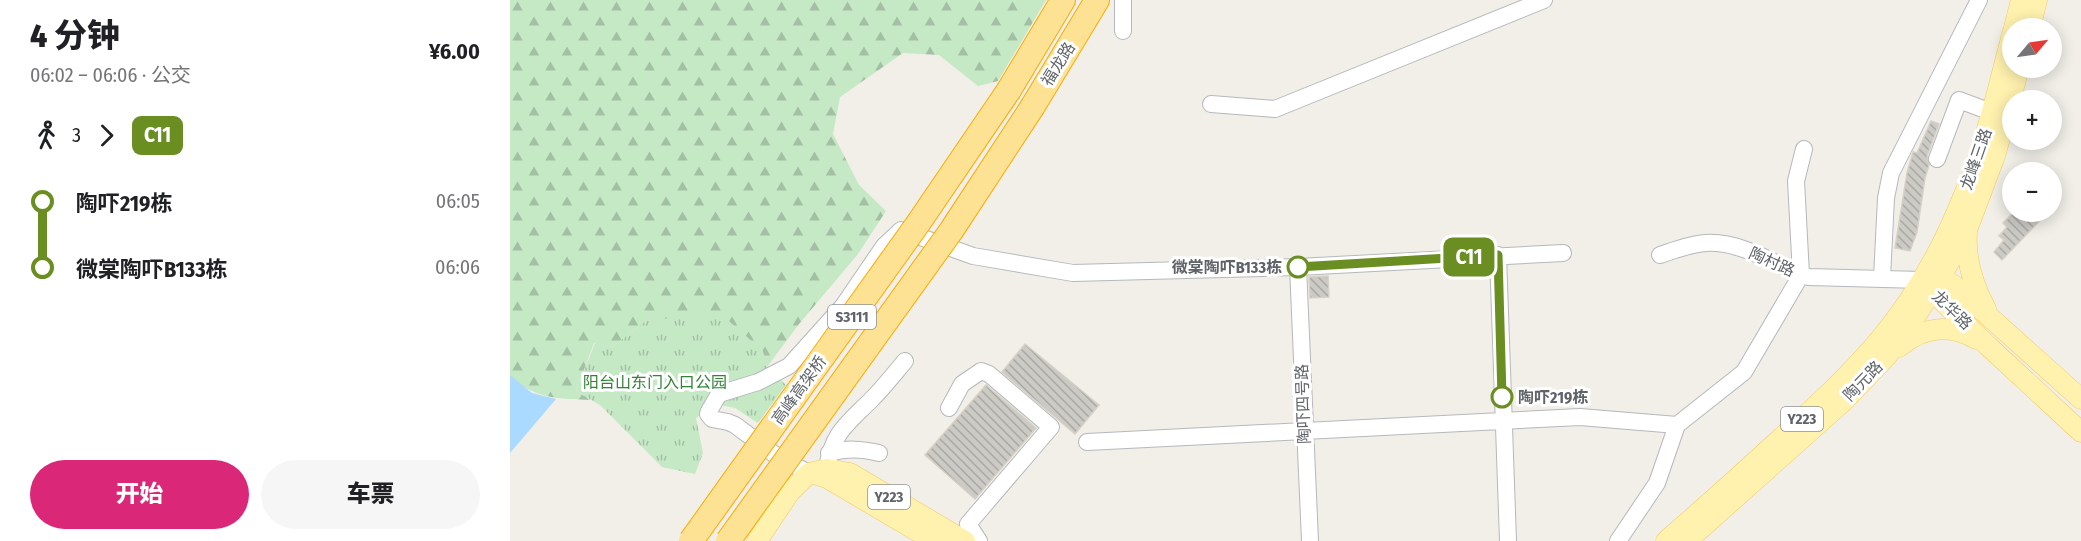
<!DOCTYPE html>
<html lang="zh">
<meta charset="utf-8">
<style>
body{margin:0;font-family:"Fira Sans Condensed","Noto Sans SC",sans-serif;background:#f6f6f6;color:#202124;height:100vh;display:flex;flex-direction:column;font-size:22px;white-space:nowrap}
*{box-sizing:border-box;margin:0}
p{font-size:20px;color:#757577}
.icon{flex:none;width:33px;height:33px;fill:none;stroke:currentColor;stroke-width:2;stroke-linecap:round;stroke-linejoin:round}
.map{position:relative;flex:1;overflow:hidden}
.drawer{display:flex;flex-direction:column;background:#fff;width:510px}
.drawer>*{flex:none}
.badge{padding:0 12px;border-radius:9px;font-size:21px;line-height:39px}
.needle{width:39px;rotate:61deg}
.controls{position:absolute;left:1492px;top:18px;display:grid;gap:12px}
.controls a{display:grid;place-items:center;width:60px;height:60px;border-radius:50%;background:#fff;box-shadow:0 3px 15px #0003;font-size:30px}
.map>.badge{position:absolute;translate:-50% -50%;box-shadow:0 0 0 3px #fff}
.legs{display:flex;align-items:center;gap:9px;height:66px;padding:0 30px;font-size:20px}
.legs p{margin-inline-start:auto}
.headline{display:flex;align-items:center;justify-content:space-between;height:102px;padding:0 30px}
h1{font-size:33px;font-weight:800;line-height:45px}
.button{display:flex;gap:12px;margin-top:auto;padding:12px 30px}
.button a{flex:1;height:69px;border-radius:36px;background:#db2777;color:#fff;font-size:24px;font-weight:800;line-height:69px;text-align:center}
.button a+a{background:#f6f6f6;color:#202124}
ul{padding:0 30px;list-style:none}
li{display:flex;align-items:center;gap:21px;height:66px;font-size:22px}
li i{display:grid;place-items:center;width:9px;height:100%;margin:0 8px;background:currentColor}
li i::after{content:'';width:15px;height:15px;margin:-8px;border:4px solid;border-radius:50%;background:#fff}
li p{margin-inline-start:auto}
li:first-child i{background:linear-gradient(#0000 50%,currentColor 0)}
li:last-child i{background:linear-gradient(currentColor 50%,#0000 0)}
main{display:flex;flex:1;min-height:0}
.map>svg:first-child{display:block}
</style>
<main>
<section class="drawer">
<div class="headline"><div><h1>4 分钟</h1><p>06:02 – 06:06 · 公交</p></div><b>¥6.00</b></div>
<div class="legs"><svg class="icon" aria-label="walk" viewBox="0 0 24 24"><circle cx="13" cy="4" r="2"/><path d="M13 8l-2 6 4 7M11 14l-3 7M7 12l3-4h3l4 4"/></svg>3<svg class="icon" aria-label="forward" viewBox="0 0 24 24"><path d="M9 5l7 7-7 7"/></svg><b class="badge" style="background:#6b8e23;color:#fff">C11</b></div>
<ul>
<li><i style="color:#6b8e23"></i><b>陶吓219栋</b><p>06:05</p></li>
<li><i style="color:#6b8e23"></i><b>微棠陶吓B133栋</b><p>06:06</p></li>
</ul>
<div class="button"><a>开始</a><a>车票</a></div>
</section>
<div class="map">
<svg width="1571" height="541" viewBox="0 0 1571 541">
<defs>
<pattern id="forest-firs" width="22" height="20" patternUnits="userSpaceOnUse" patternTransform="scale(1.5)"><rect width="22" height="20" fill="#c5e8c5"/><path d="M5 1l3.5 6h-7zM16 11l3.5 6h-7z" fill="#a3c0a4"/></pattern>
<pattern id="park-tufts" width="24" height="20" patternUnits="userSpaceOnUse" patternTransform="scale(1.5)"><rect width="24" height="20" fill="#c5e8c5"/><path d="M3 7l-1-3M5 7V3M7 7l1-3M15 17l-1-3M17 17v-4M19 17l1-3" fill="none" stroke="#a3c0a4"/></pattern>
<pattern id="building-back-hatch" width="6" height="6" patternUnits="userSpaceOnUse" patternTransform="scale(1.5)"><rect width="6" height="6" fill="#cccac5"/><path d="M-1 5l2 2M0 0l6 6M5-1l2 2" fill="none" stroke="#a9a8a4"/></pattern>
</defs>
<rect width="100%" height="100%" fill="#f1efe8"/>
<path fill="url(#forest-firs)" d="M 0,0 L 536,0 L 488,81 L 468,86 L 429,55 L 393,53 L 330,97 L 323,134 L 349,185 L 376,211 L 348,254 L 289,324 L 257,367 L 252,351 L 137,320 L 101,348 L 84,343 L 66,391 L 81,400 C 50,399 23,399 0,375 Z"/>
<path fill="url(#park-tufts)" d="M 211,314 L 253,351 L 257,367 L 276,385 L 248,423 L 225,408 L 206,404 L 186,418 L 193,453 L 185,474 L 152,467 L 90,405 L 66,391 L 85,343 L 101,348 L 137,320 Z"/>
<path fill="#aadaff" d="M 0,375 L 22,393 L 46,399 L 0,453 Z"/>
<path fill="url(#building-back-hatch)" stroke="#d6d1c6" stroke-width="1.5" d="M 1421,121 L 1429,124 L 1417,156 L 1419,165 L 1415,178 L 1407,232 L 1400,251 L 1385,248 L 1397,173 L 1403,152 L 1407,153 Z
M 1504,212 L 1538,212 L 1492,260 L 1484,252 L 1494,240 L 1489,236 L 1497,227 L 1493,223 Z
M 818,276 L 819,297 L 800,298 L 799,277 Z
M 515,344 L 589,405 L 565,434 L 492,372 Z
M 476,385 L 526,428 L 465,499 L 415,455 Z"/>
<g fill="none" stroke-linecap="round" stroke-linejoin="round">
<defs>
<path id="minor" d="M 613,31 L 613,0
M 701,104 L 765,109 L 1034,0
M 1427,159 L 1449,100 L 1481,112
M 988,255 L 998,541
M 1150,255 C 1165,250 1180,244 1196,243 C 1229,241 1262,262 1291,275 L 1299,277 L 1411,280
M 788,267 L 800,541
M 1372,278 L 1376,198 L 1381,173 L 1469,0
M 439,408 L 452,384 L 471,371 L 479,374 L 541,427 L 458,524 L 469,541
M 577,442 L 1070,417 L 1167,425
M 319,453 C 337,448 351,449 369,453
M 317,469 C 322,433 337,424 361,400 C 373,388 384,374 395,361
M 299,473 L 268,457 L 225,425 L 218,422 L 202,419 L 198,414 L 199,411 L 209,394 L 248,382 L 279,366 L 333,306 L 374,246 L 391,230 L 463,256 L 563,273 L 788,267 L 1053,253
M 1108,541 L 1147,483 L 1167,425 L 1234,372 L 1291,275 L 1286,181 L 1294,149"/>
<path id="major" d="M 1504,28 L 1511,0
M 1520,28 L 1527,0
M 1457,231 C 1455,258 1463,285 1476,309
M 1420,278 L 1431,277 L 1445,286 L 1571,399
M 1413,282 L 1478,346 L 1571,432
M 1389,347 C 1413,327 1439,323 1466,339
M 299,473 L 317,469 L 340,473 L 455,541
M 304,474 L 317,478 L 424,541
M 247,541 L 280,492 L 299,473
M 1156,541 C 1195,507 1233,473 1271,438 C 1306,406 1341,374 1371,338 C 1405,297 1433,247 1453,197 C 1476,144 1488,87 1503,31
M 1177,541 L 1335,400 L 1377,356 L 1398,328 L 1431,277 L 1457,230 L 1485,156 L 1509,68"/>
<path id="highway" d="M 499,90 L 553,0
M 523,106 L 587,0"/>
</defs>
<use href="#minor" stroke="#b5b8bc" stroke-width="18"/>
<use href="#major" stroke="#f2c960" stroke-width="21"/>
<use href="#highway" stroke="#f9ab00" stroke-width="26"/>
<use href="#minor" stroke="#fff" stroke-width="16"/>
<use href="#major" stroke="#fff2af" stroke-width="20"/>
<use href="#highway" stroke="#fde293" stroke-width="24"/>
<defs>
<path id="highway-bridge" d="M 181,541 L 407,225 L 499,90
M 218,541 L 441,231 L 523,106"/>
</defs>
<use href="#highway-bridge" stroke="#f9ab00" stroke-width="26" stroke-linecap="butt"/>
<use href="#highway-bridge" stroke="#fde293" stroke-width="24"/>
</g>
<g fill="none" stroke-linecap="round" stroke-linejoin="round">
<defs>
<path id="line-1" d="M 788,267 L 988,255 L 992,397"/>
</defs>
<use href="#line-1" stroke="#fff" stroke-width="14"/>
<use href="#line-1" stroke="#6b8e23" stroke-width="9"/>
</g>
<g fill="#fff" stroke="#6b8e23" stroke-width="3">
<circle cx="788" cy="267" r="10"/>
<circle cx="992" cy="397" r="10"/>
</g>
<g text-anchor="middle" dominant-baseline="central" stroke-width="6" stroke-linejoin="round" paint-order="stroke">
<g fill="#fff" stroke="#8f9295" stroke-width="1.5">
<rect x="318" y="305" width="48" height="24" rx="4.5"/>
<rect x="1271" y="407" width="42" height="24" rx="4.5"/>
<rect x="358" y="485" width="42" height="24" rx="4.5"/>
</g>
<g font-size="15" font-weight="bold" fill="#5f6368">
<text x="342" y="317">S3111</text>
<text x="1292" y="419">Y223</text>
<text x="379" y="497">Y223</text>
</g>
<g font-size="16" fill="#5f6368" stroke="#fff">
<text transform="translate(548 64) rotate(-58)">福龙路</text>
<text transform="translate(1466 159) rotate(-71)">龙峰三路</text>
<text transform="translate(1262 262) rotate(24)">陶村路</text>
<text transform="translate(1442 310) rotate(44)">龙华路</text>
<text transform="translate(1353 381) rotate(-46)">陶元路</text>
<text transform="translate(289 390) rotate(-54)">高峰高架桥</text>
<text transform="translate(793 404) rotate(-92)">陶吓四号路</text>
</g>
<g font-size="16" font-weight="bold" fill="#5f6368" stroke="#fff" text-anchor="end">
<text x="772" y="267">微棠陶吓B133栋</text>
<text x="1008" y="397" text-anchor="start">陶吓219栋</text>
</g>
<g font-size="16" fill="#348238" stroke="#fff">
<text x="145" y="382">阳台山东门入口公园</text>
</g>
</g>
</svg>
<div class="controls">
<a><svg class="needle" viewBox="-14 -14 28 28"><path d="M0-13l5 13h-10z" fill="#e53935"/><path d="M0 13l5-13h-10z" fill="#757577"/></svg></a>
<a>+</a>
<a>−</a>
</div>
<b class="badge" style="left:959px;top:257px;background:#6b8e23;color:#fff">C11</b>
</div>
</main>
